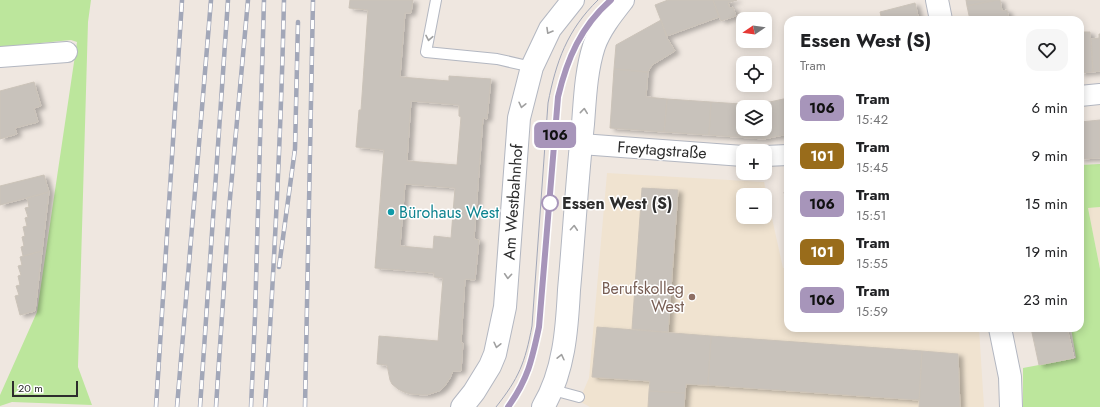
<!DOCTYPE html>
<meta charset="utf-8">
<style>
body{margin:0;font-family:Jost,sans-serif;background:#f6f6f6;color:#202124;height:100vh;display:flex;flex-direction:column;font-size:15px;white-space:nowrap}
*{box-sizing:border-box;margin:0}
p{font-size:13px;color:#757577}
.icon{flex:none;width:22px;height:22px;fill:none;stroke:currentColor;stroke-width:2;stroke-linecap:round;stroke-linejoin:round}
.map{position:relative;flex:1;overflow:hidden}
.sheet{position:absolute;left:784px;top:16px;width:300px;height:316px;display:flex;flex-direction:column;background:#fff;border-radius:12px;box-shadow:0 2px 10px #0003}
.sheet>*{flex:none}
.badge{padding:0 8px;border-radius:6px;font-size:14px;line-height:26px}
.needle{width:26px;rotate:257deg}
.buttons{position:absolute;left:736px;top:12px;display:grid;gap:8px}
.buttons a{display:grid;place-items:center;width:36px;height:36px;border-radius:8px;background:#fff;box-shadow:0 2px 10px #0003;font-size:20px}
.scale{position:absolute;left:12px;bottom:10px;width:66px;box-sizing:border-box;padding-left:4px;border:2px solid #2d2d2d;border-top:0;font-size:11px;line-height:14px;white-space:nowrap;color:#2d2d2d;-webkit-text-stroke:3px #fff;paint-order:stroke}
.map>.badge{position:absolute;translate:-50% -50%;box-shadow:0 0 0 2px #fff}
.round{display:grid;place-items:center;flex:none;width:42px;height:42px;border-radius:12px;background:#f6f6f6}
.overview{display:flex;align-items:center;justify-content:space-between;height:68px;padding:0 16px}
h1{font-size:19px;font-weight:700;line-height:30px}
ul{padding:0;list-style:none}
li{display:flex;align-items:center;gap:12px;height:48px;padding:0 16px}
li div{flex:1}
li b{display:block;font-size:15px}
li em{font-style:normal}
li .badge{min-width:44px;font-weight:700;text-align:center}
.map>svg:first-child{display:block}
</style>
<div class="map">
<svg width="1100" height="407" viewBox="0 0 1100 407">
<defs>
<filter id="shadow"><feDropShadow dx="4.5" dy="2.5" stdDeviation="2" flood-color="#0004"/></filter>
</defs>
<rect width="100%" height="100%" fill="#efe7e0"/>
<path fill="#f0e3d0" fill-rule="evenodd" d="M 607,173 L 764,182 L 783,268 L 788,267 L 788,328 L 979,328 L 984,407 L 590,407 L 579,401 L 589,378 ZM 743,195 L 765,195 L 765,217 L 743,217 Z
M 1100,207 L 1100,269 L 1088,208 Z"/>
<path fill="#bce69c" d="M 0,0 L 91,0 L 88,22 L 78,367 L 92,405 L 12,402 L 0,406 L 0,395 L 37,312 L 77,42 L 71,40 L 0,47 Z
M 1100,164 L 1100,207 L 1088,208 L 1100,269 L 1100,407 L 1023,407 L 1023,368 L 1076,358 L 1071,328 L 1080,328 L 1080,165 Z"/>
<path fill="#c8c2bb" stroke="#cbc3b9" fill-rule="evenodd" filter="url(#shadow)" d="M 350,0 L 413,0 L 411,13 L 405,13 L 400,77 L 449,81 L 449,76 L 491,79 L 487,119 L 483,118 L 474,239 L 479,240 L 475,280 L 465,279 L 461,343 L 463,343 L 461,371 L 453,371 L 450,378 L 444,387 L 439,391 L 427,395 L 411,394 L 404,392 L 398,389 L 392,384 L 390,380 L 387,365 L 377,364 L 379,336 L 438,341 L 443,278 L 434,277 L 434,273 L 375,268 L 384,150 L 356,147 L 359,110 L 361,110 L 368,10 L 349,8 ZM 411,101 L 459,105 L 459,116 L 461,117 L 457,165 L 407,161 ZM 405,184 L 455,188 L 451,238 L 434,236 L 433,249 L 400,246 Z
M 668,0 L 713,0 L 719,17 L 667,36 L 655,5 Z
M 713,0 L 737,0 L 728,3 L 730,8 L 733,7 L 736,16 L 721,21 Z
M 966,0 L 996,0 L 967,6 Z
M 996,0 L 1000,0 L 1002,11 L 1007,10 L 1009,20 L 970,20 L 967,6 Z
M 915,3 L 919,20 L 882,20 L 880,12 Z
M 661,20 L 666,36 L 675,51 L 652,65 L 648,72 L 614,69 L 616,45 Z
M 1080,32 L 1090,32 L 1093,72 L 1080,73 Z
M 1099,34 L 1100,34 L 1100,71 L 1093,72 L 1091,39 L 1099,38 Z
M 614,69 L 648,72 L 646,97 L 667,99 L 664,132 L 610,128 Z
M 34,82 L 41,106 L 34,108 L 38,122 L 15,128 L 17,134 L 0,139 L 0,91 Z
M 788,98 L 788,134 L 764,139 L 761,129 L 765,129 L 765,107 L 756,107 L 756,105 Z
M 667,99 L 711,102 L 709,135 L 664,132 Z
M 711,102 L 756,105 L 756,107 L 743,107 L 743,129 L 761,129 L 764,139 L 709,135 Z
M 1100,120 L 1100,158 L 1080,159 L 1080,122 Z
M 44,175 L 49,192 L 0,205 L 0,186 Z
M 642,188 L 678,190 L 668,332 L 632,329 Z
M 788,191 L 788,209 L 784,192 Z
M 49,192 L 42,251 L 23,256 L 21,247 L 24,246 L 22,237 L 25,236 L 23,227 L 27,226 L 25,218 L 28,217 L 25,208 L 29,207 L 27,198 Z
M 42,251 L 35,311 L 20,315 L 15,296 L 19,295 L 16,286 L 20,285 L 18,276 L 21,275 L 18,266 L 22,265 L 20,257 Z
M 597,327 L 711,336 L 708,385 L 686,384 L 685,393 L 649,391 L 650,381 L 592,377 Z
M 1031,328 L 1067,328 L 1074,358 L 1039,365 Z
M 711,336 L 922,351 L 919,400 L 708,385 Z
M 922,351 L 958,354 L 960,407 L 919,407 Z
M 649,391 L 685,393 L 684,407 L 648,407 Z"/>
<g fill="none" stroke-linecap="round" stroke-linejoin="round">
<defs>
<path id="service" d="M 436,0 L 426,52 L 497,59 L 532,67
M 553,390 L 579,397"/>
<path id="minor" d="M 0,57 L 67,52
M 1080,96 L 1100,94
M 581,144 L 743,156
M 765,156 L 788,155"/>
<path id="tertiary" d="M 937,0 L 941,20
M 1000,328 L 1010,377 L 1011,407"/>
<path id="secondary" d="M 462,407 L 474,392 L 490,366 L 495,354 L 505,307 L 519,118 L 532,67 L 550,29 L 573,0
M 543,407 C 564,372 567,329 569,290 C 574,235 577,179 583,124 C 585,98 586,71 594,46 C 600,29 612,14 623,0"/>
</defs>
<use href="#service" stroke="#b3b7c1" stroke-width="12"/>
<use href="#minor" stroke="#b3b7c1" stroke-width="22"/>
<use href="#tertiary" stroke="#b3b7c1" stroke-width="24"/>
<use href="#secondary" stroke="#b3b7c1" stroke-width="24"/>
<use href="#service" stroke="#fff" stroke-width="10"/>
<use href="#minor" stroke="#fff" stroke-width="20"/>
<use href="#tertiary" stroke="#fff" stroke-width="22"/>
<use href="#secondary" stroke="#fff" stroke-width="22"/>
<path stroke="#a2a7b8" stroke-width="1" d="M 496,407 C 519,378 525,363 532,326 L 548,103 C 556,62 567,30 598,0
M 508,407 C 528,379 532,360 539,327 L 559,97 C 567,59 581,26 611,0"/>
<defs>
<path id="rail" d="M 279,267 L 295,149 L 298,22
M 156,407 L 182,0
M 177,407 L 211,0
M 200,407 L 228,0
M 216,407 L 229,209 L 248,0
M 251,407 L 255,317 L 264,0
M 265,407 C 274,271 281,136 284,0
M 305,407 L 313,0"/>
</defs>
<use href="#rail" stroke="#a2a7b8" stroke-width="4.5"/>
<use href="#rail" stroke="#fff" stroke-width="3" stroke-dasharray="9" stroke-linecap="butt"/>
</g>
<defs><path id="oneway-chevron" d="M-2-3.5L2.5 0L-2 3.5" fill="none" stroke-width="1.6" stroke-linecap="round" stroke-linejoin="round"/></defs>
<g stroke="#a0a0a0">
<use href="#oneway-chevron" transform="translate(549 31) rotate(120)"/>
<use href="#oneway-chevron" transform="translate(429 38) rotate(101)"/>
<use href="#oneway-chevron" transform="translate(522 105) rotate(103)"/>
<use href="#oneway-chevron" transform="translate(584 111) rotate(-84)"/>
<use href="#oneway-chevron" transform="translate(574 228) rotate(-86)"/>
<use href="#oneway-chevron" transform="translate(508 276) rotate(94)"/>
<use href="#oneway-chevron" transform="translate(497 345) rotate(103)"/>
<use href="#oneway-chevron" transform="translate(561 357) rotate(-77)"/>
</g>
<g fill="none" stroke-linecap="round" stroke-linejoin="round">
<defs>
<path id="line" d="M 508,407 C 528,379 532,360 539,327 L 558,97 C 567,59 581,26 611,0"/>
</defs>
<use href="#line" stroke="#fff" stroke-width="9"/>
<use href="#line" stroke="#a795ba" stroke-width="6"/>
</g>
<circle fill="#fff" stroke="#a795ba" stroke-width="2" cx="550" cy="203" r="8"/>
<circle fill="#0f9aa8" stroke="#fff" stroke-width="1.5" cx="391" cy="212" r="4"/>
<circle fill="#8d6e63" stroke="#fff" stroke-width="1.5" cx="692" cy="297" r="4"/>
<g text-anchor="middle" dominant-baseline="central" stroke-width="3" stroke-linejoin="round" paint-order="stroke">
<g font-size="16" fill="#2d2d2d" stroke="#fff">
<text transform="translate(662 150) rotate(4)">Freytagstraße</text>
<text transform="translate(513 202) rotate(-86)">Am Westbahnhof</text>
</g>
<g font-size="16" font-weight="bold" fill="#2d2d2d" stroke="#fff" text-anchor="start">
<text x="562" y="203">Essen West (S)</text>
</g>
<g font-size="16" fill="#0d838f" stroke="#fff" text-anchor="start">
<text x="399" y="212">Bürohaus West</text>
</g>
<g font-size="16" fill="#785e54" stroke="#fff" text-anchor="end">
<text x="684" y="288">Berufskolleg<tspan x="684" dy="18">West</tspan></text>
</g>
</g>
</svg>
<div class="buttons">
<a><svg class="needle" viewBox="-14 -14 28 28"><path d="M0-13l5 13h-10z" fill="#e53935"/><path d="M0 13l5-13h-10z" fill="#757577"/></svg></a>
<a><svg class="icon" aria-label="locate" viewBox="0 0 24 24"><circle cx="12" cy="12" r="6"/><path d="M12 2v4M12 18v4M2 12h4M18 12h4"/></svg></a>
<a><svg class="icon" aria-label="layers" viewBox="0 0 24 24"><path d="M12 4l9 5-9 5-9-5zM3 14l9 5 9-5"/></svg></a>
<a>+</a>
<a>−</a>
</div>
<div class="scale">20 m</div>
<b class="badge" style="left:555px;top:135px;background:#a795ba;color:#111">106</b>
<section class="sheet">
<div class="overview"><div><h1>Essen West (S)</h1><p>Tram</p></div><a class="round"><svg class="icon" aria-label="heart" viewBox="0 0 24 24"><path d="M12 20l-8-8c-3-5 5-10 8-4 3-6 11-1 8 4z"/></svg></a></div>
<ul>
<li><span class="badge" style="background:#a795ba;color:#111">106</span><div><b>Tram</b><p>15:42</p></div><em>6 min</em></li>
<li><span class="badge" style="background:#996c1b;color:#fff">101</span><div><b>Tram</b><p>15:45</p></div><em>9 min</em></li>
<li><span class="badge" style="background:#a795ba;color:#111">106</span><div><b>Tram</b><p>15:51</p></div><em>15 min</em></li>
<li><span class="badge" style="background:#996c1b;color:#fff">101</span><div><b>Tram</b><p>15:55</p></div><em>19 min</em></li>
<li><span class="badge" style="background:#a795ba;color:#111">106</span><div><b>Tram</b><p>15:59</p></div><em>23 min</em></li>
</ul>
</section>
</div>
